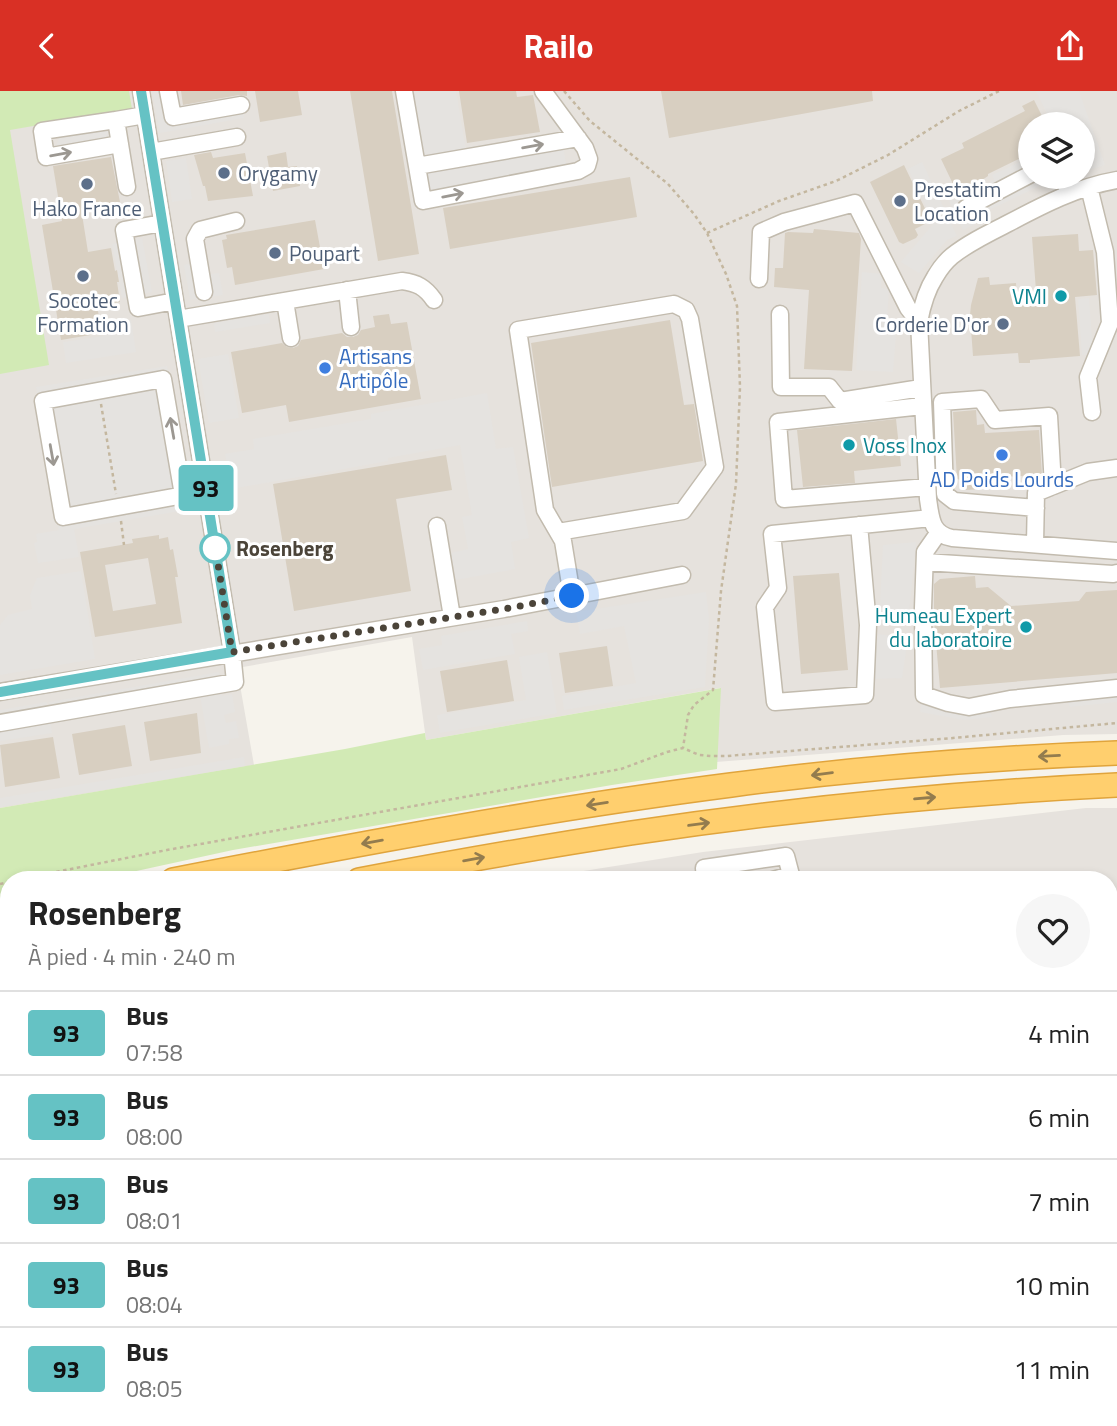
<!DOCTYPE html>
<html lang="fr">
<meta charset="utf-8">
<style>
body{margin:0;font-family:"Titillium Web",sans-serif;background:#f6f6f6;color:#222;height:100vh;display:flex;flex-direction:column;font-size:26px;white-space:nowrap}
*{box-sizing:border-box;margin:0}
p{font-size:23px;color:#767676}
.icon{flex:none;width:38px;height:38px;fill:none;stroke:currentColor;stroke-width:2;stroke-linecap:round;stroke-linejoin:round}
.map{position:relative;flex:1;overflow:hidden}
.details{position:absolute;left:0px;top:780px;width:1118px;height:555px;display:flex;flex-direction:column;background:#fff;border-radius:28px 28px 0 0;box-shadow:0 4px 10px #0003}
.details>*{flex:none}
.badge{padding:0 14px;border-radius:5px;font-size:24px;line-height:46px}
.controls{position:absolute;left:1018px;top:21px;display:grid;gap:14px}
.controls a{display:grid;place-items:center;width:77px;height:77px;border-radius:50%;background:#fff;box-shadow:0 4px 10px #0003;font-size:35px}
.you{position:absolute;width:35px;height:35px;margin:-18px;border:5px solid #fff;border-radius:50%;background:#1a73e8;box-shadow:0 0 0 10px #1a73e833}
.map>.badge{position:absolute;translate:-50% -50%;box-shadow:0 0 0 4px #fff}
.round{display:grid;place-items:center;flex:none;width:74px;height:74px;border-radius:37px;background:#f6f6f6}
.summary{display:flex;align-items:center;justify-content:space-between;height:119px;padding:0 28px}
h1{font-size:33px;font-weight:700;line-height:52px}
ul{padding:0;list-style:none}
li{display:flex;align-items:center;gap:21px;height:84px;padding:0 28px;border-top:2px solid #e0e0e0}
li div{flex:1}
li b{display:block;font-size:26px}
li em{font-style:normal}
li .badge{min-width:77px;font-weight:700;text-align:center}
header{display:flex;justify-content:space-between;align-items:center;height:91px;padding:0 28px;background:#d93025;color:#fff;font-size:32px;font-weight:700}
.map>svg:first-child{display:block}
</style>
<header><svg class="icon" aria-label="back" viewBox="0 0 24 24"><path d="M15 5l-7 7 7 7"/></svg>Railo<svg class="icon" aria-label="share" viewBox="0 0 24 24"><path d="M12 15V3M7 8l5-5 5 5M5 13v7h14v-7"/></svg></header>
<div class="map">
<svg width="1117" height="1335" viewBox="0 0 1117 1335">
<rect width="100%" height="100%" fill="#f6f3ec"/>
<path fill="#e6e2dd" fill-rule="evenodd" d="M 0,0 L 1117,0 L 1117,643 L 1063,644 L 716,671 L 720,597 L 426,649 L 412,546 L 237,577 L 254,674 L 0,717 ZM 1031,33 L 1083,33 L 1083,86 L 1031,86 Z
M 1086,717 L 1117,717 L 1117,1079 L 1110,1081 L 1110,789 L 527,789 L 703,761 Z
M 9,897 L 9,1112 L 0,1111 L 0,898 Z"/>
<path fill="#d2eab5" d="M 0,0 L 129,0 L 132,18 L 10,39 L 49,274 L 0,283 Z
M 721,597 L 717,678 L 612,694 L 233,759 L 95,789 L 9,789 L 9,808 L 0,810 L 0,717 L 345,658 L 425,642 L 426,649 Z
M 1117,1079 L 1117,1335 L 0,1335 L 0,1111 L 9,1112 L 9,1326 L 1110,1326 L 1110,1081 Z"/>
<path fill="#e5e3e0" d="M 152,0 L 174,0 L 178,19 L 241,8 L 244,27 L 160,42 Z
M 409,0 L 456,0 L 466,59 L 561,43 L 569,91 L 429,115 Z
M 1036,0 L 1079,0 L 1105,74 L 1083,81 L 1083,33 L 1052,33 Z
M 111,35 L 104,51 L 54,59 L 61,43 Z
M 1031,66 L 1031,86 L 1048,86 L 1050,90 L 977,125 L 979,131 L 963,139 L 949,110 L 994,89 L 992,84 Z
M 186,67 L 192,108 L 172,111 L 166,70 Z
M 922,71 L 957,145 L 947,149 L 919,182 L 901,171 L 934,132 L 908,78 Z
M 142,147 L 152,201 L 122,207 L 112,153 Z
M 207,170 L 210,183 L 219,182 L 223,204 L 190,209 L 184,174 Z
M 862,181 L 882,183 L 881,197 L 889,198 L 886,243 L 896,244 L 893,281 L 856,279 Z
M 1089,207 L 1093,263 L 1082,264 L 1078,208 Z
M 269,223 L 270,232 L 215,241 L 214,232 Z
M 131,229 L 136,261 L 66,272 L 63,251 L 104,245 L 102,234 Z
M 228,263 L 239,327 L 209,332 L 198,268 Z
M 167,275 L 189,409 L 179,411 L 180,420 L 74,438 L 79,466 L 38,472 L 34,452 L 37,451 L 36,443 L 59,439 L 36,296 Z
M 487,302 L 496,358 L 513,356 L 529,447 L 511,451 L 515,478 L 456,489 L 451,462 L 468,458 L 462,426 L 472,424 L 460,354 L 388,367 L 388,370 L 231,398 L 225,363 L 254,358 L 253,348 L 371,328 L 371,323 Z
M 916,451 L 908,532 L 879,535 L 883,454 Z
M 81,480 L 95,568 L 0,584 L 0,534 L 8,524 L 32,518 L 30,504 L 37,487 Z
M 706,501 L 709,528 L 705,596 L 564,619 L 562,605 L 636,592 L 624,535 L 580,543 L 576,521 Z
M 527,530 L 528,540 L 511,543 L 515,563 L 423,579 L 419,558 L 442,554 L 441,545 Z
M 878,543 L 908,547 L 902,587 L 872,588 Z
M 547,561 L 557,622 L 440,642 L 437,624 L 526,609 L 519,566 Z
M 219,581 L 221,590 L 51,620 L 49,611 Z
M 221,600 L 222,605 L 232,603 L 235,621 L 224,624 L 226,632 L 236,630 L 239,647 L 229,648 L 229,653 L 209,657 L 200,604 Z
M 1117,600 L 1117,611 L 1070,616 L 1065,605 Z
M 922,610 L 988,614 L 992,626 L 964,629 L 920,621 Z
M 47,611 L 52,642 L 0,650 L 0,619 Z
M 244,666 L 245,675 L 0,716 L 0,707 Z"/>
<path fill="#d8cfc1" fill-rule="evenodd" d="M 181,0 L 247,0 L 247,5 L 239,4 L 183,14 Z
M 255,0 L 298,0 L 302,24 L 260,31 Z
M 350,0 L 392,0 L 419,163 L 378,170 Z
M 459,0 L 516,0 L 517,6 L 533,4 L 540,41 L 467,52 Z
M 661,0 L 872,0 L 873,10 L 669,47 Z
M 1034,9 L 1046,33 L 1031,33 L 1031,62 L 988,83 L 988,85 L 973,95 L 974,97 L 961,102 L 954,99 L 951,94 L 953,93 L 941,68 L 964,57 L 962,52 L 1025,20 L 1022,15 Z
M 211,61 L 213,67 L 245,62 L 253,105 L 208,110 L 205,95 L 203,95 L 194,64 Z
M 286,61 L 288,76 L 297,75 L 300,95 L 273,100 L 267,65 Z
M 111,66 L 120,111 L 81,117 L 88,161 L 111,157 L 115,180 L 117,179 L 119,191 L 117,191 L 120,211 L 97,215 L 102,242 L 61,249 L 42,134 L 62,130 L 53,75 Z
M 904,74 L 931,130 L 915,138 L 918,144 L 916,147 L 903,153 L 899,151 L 870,91 Z
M 630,86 L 637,126 L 450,158 L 443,117 Z
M 315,129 L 324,178 L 235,194 L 232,176 L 227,177 L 222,149 L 227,148 L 226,144 Z
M 814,138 L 859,142 L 861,148 L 852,280 L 804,278 L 809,199 L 774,196 L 775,177 L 783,177 L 785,142 L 788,141 L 813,142 Z
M 1078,143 L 1079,160 L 1093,159 L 1097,204 L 1075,206 L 1080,265 L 1030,269 L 1030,272 L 1019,272 L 1018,262 L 973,265 L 970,224 L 971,214 L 978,187 L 989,186 L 990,194 L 1016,192 L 1017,214 L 1037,213 L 1032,146 Z
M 389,223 L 391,233 L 407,231 L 421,308 L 289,331 L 286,314 L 242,322 L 231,261 L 282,252 L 287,256 L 293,257 L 298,255 L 301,249 L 342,242 L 347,246 L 353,246 L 358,244 L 361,239 L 375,236 L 373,225 Z
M 670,229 L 684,314 L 694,313 L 703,370 L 552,396 L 531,252 Z
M 976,319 L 977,334 L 984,333 L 985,342 L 1039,339 L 1042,384 L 1003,386 L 1004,397 L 965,399 L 961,396 L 961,389 L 957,388 L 953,321 Z
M 896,328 L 901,375 L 854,380 L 855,392 L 803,396 L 797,339 Z
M 446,364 L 452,399 L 396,408 L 411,500 L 294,520 L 273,393 Z
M 159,444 L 159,448 L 168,446 L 170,459 L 173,458 L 178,486 L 175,486 L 182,532 L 95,546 L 80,461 L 133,452 L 132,448 ZM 148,467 L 156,513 L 113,520 L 105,474 Z
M 839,482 L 848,579 L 801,583 L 793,485 Z
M 975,485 L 976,497 L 988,496 L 1011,515 L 1079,510 L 1086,501 L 1117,499 L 1117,582 L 940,597 L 934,529 L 934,493 L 940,488 Z
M 607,555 L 613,595 L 565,602 L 559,562 Z
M 507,569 L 514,610 L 447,621 L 440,580 Z
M 197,622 L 201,662 L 150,670 L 144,631 Z
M 125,634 L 132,675 L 79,684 L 72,643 Z
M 53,646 L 60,687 L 5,696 L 0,654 Z"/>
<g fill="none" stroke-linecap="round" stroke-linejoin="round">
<defs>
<path id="minor" d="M 168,0 L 173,26 L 241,14
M 404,0 L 423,110 L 578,80 L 587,75 L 589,68 L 585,57 L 543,0
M 116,29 L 42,40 L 46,66 L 120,53
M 151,61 L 237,46
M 417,75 L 578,47
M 1062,86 L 1070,102
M 1117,89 C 1076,96 1039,116 1003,135 C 985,144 967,153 952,165 C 946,170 939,179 935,186 C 926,200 922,215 919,231 L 928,408 C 931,427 931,443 952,447 L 1117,460
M 127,96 L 116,29 L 145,24
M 1089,96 L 1105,161 L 1110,232 L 1088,286 L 1092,321
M 966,117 L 1031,83
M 162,132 L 124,139 L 138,217 L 175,210
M 759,188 L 761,141 L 784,131 L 855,112 L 908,217 L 919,231
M 347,199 L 351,236
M 204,201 L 195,148 L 200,139 L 236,130
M 285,210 L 291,247
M 780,223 L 781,296 L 829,296 L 840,310 L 921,297
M 178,228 L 402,190 C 417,192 425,196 434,209
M 922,315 L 778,331 L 784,408 L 927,396
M 183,404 L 163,288 L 43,310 L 63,426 C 111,417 158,409 206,400
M 1036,417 L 954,410 L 945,403 L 942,311 L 981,308 L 995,329 L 1049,325 L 1053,395
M 859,434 L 868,534 L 865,604 L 775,611 L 765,516 L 778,497 L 772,443 L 931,427
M 437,435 L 452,526
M 558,441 L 683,420 L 715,376 L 690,228 L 686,219 L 674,213 L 518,239 L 545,419 L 563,450 L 572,505
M 939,441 L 925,461 L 923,517 L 924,604 L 948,612 L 969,616 L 1010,608 L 1117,597
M 1035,453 L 1036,402 L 1088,381 L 1117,377
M 925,471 L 1113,483 L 1117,482
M 0,601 L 504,518 L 682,484
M 0,632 L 235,591 L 232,561 L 141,0
M 705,789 L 704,777 L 786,765 L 791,784 L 773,789
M 0,1057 L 9,1055
M 1110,1070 L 1117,1068
M 0,1095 L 9,1099
M 409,1326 L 410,1335"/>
<path id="highway" d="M 173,789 C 358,753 544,718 731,694 C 859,677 988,667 1117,662
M 359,789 C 449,772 540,756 631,742 C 792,718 954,702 1117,694
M 0,823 L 9,821
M 0,859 L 9,857"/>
</defs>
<use href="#minor" stroke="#c2bbae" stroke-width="19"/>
<use href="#highway" stroke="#e0a43c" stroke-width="26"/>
<path stroke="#c4b79f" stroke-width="2.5" stroke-dasharray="3.5 3.5" stroke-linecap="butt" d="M 564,0 L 590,30 L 668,93 L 694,123 L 707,142 L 726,183 L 737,215 L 740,296 L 736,393 L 721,500 L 713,599 L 694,614 L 688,624 L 683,657
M 707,142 L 779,110 L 836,90 L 888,64 L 959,20 L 999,0
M 101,313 L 116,403
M 121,430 L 124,454
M 15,789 L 167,759 L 621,678 L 667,661 L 683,657 L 699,664 L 711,665 L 727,665 L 953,647 L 1117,632
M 0,793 L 9,791"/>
<use href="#minor" stroke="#fff" stroke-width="16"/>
<use href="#highway" stroke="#ffcf6e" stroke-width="23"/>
</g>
<defs><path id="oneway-shaft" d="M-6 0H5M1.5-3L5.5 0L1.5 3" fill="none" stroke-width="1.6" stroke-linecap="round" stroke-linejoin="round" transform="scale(1.75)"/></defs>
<g stroke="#9c9892">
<use href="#oneway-shaft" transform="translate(533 55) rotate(-10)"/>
<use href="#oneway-shaft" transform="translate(61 63) rotate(-10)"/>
<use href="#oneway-shaft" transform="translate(453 104) rotate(-11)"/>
<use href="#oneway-shaft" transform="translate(172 337) rotate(-100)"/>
<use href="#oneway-shaft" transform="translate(52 364) rotate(80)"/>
</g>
<g stroke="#937c4e">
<use href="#oneway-shaft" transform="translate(1049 665) rotate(177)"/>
<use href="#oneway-shaft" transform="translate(822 683) rotate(173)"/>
<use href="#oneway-shaft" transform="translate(925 707) rotate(-5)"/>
<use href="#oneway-shaft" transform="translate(597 713) rotate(171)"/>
<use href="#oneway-shaft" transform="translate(699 733) rotate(-8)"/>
<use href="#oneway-shaft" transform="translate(372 751) rotate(170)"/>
<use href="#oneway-shaft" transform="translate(474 768) rotate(-10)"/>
</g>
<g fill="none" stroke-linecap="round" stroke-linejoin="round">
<defs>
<path id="line" d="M 0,601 L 232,561 L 141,0"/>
</defs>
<use href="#line" stroke="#fff" stroke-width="16"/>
<use href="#line" stroke="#65c2c4" stroke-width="10"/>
<path stroke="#4b4439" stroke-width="7" stroke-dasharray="0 12.6" d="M 215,457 L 215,454 L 232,561 L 504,518 L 572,505"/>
</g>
<g fill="#5c6f8a" stroke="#fff" stroke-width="2.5">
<circle cx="224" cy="82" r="7"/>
<circle cx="87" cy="93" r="7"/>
<circle cx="900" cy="110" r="7"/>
<circle cx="275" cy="162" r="7"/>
<circle cx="83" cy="185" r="7"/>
<circle cx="1003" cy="233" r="7"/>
</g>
<g fill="#0f9aa8" stroke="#fff" stroke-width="2.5">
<circle cx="1061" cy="205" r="7"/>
<circle cx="849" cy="354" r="7"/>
<circle cx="1026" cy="536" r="7"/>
</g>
<g fill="#3f7fe0" stroke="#fff" stroke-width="2.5">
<circle cx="325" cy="277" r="7"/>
<circle cx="1002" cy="364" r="7"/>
</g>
<circle fill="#fff" stroke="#65c2c4" stroke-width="3.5" cx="215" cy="457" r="14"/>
<g text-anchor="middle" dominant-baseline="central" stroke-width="6" stroke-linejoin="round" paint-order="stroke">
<g font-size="21" fill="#4e5e75" stroke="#fff" text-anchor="start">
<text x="238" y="82">Orygamy</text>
<text x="914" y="98">Prestatim<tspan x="914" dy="24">Location</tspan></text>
<text x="87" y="117" text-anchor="middle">Hako France</text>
<text x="289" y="162">Poupart</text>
<text x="83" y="209" text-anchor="middle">Socotec<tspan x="83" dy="24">Formation</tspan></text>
<text x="989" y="233" text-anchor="end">Corderie D'or</text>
</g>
<g font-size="21" fill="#0d838f" stroke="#fff" text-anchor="end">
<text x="1047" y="205">VMI</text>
<text x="863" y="354" text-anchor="start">Voss Inox</text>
<text x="1012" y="524">Humeau Expert<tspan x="1012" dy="24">du laboratoire</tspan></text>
</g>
<g font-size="21" fill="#366cbe" stroke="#fff" text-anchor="start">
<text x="339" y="265">Artisans<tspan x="339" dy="24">Artipôle</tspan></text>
<text x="1002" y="388" text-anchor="middle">AD Poids Lourds</text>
</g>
<g font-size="21" font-weight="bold" fill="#4b4439" stroke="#fff" text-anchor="start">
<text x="236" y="457">Rosenberg</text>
</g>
</g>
</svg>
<div class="controls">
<a><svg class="icon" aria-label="layers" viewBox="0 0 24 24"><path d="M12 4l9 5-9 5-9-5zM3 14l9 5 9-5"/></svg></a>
</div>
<div class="you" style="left:572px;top:505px"></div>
<b class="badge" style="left:206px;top:397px;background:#65c2c4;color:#111">93</b>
<section class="details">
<div class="summary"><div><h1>Rosenberg</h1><p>À pied · 4 min · 240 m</p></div><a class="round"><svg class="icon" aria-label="heart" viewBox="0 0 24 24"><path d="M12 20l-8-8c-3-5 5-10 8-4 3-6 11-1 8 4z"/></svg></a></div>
<ul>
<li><span class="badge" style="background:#65c2c4;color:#111">93</span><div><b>Bus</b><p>07:58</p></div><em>4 min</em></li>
<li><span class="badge" style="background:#65c2c4;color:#111">93</span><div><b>Bus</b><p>08:00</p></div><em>6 min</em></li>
<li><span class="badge" style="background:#65c2c4;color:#111">93</span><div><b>Bus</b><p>08:01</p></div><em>7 min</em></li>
<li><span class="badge" style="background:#65c2c4;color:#111">93</span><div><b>Bus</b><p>08:04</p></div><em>10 min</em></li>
<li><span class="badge" style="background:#65c2c4;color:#111">93</span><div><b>Bus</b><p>08:05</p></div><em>11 min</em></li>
</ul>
</section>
</div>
